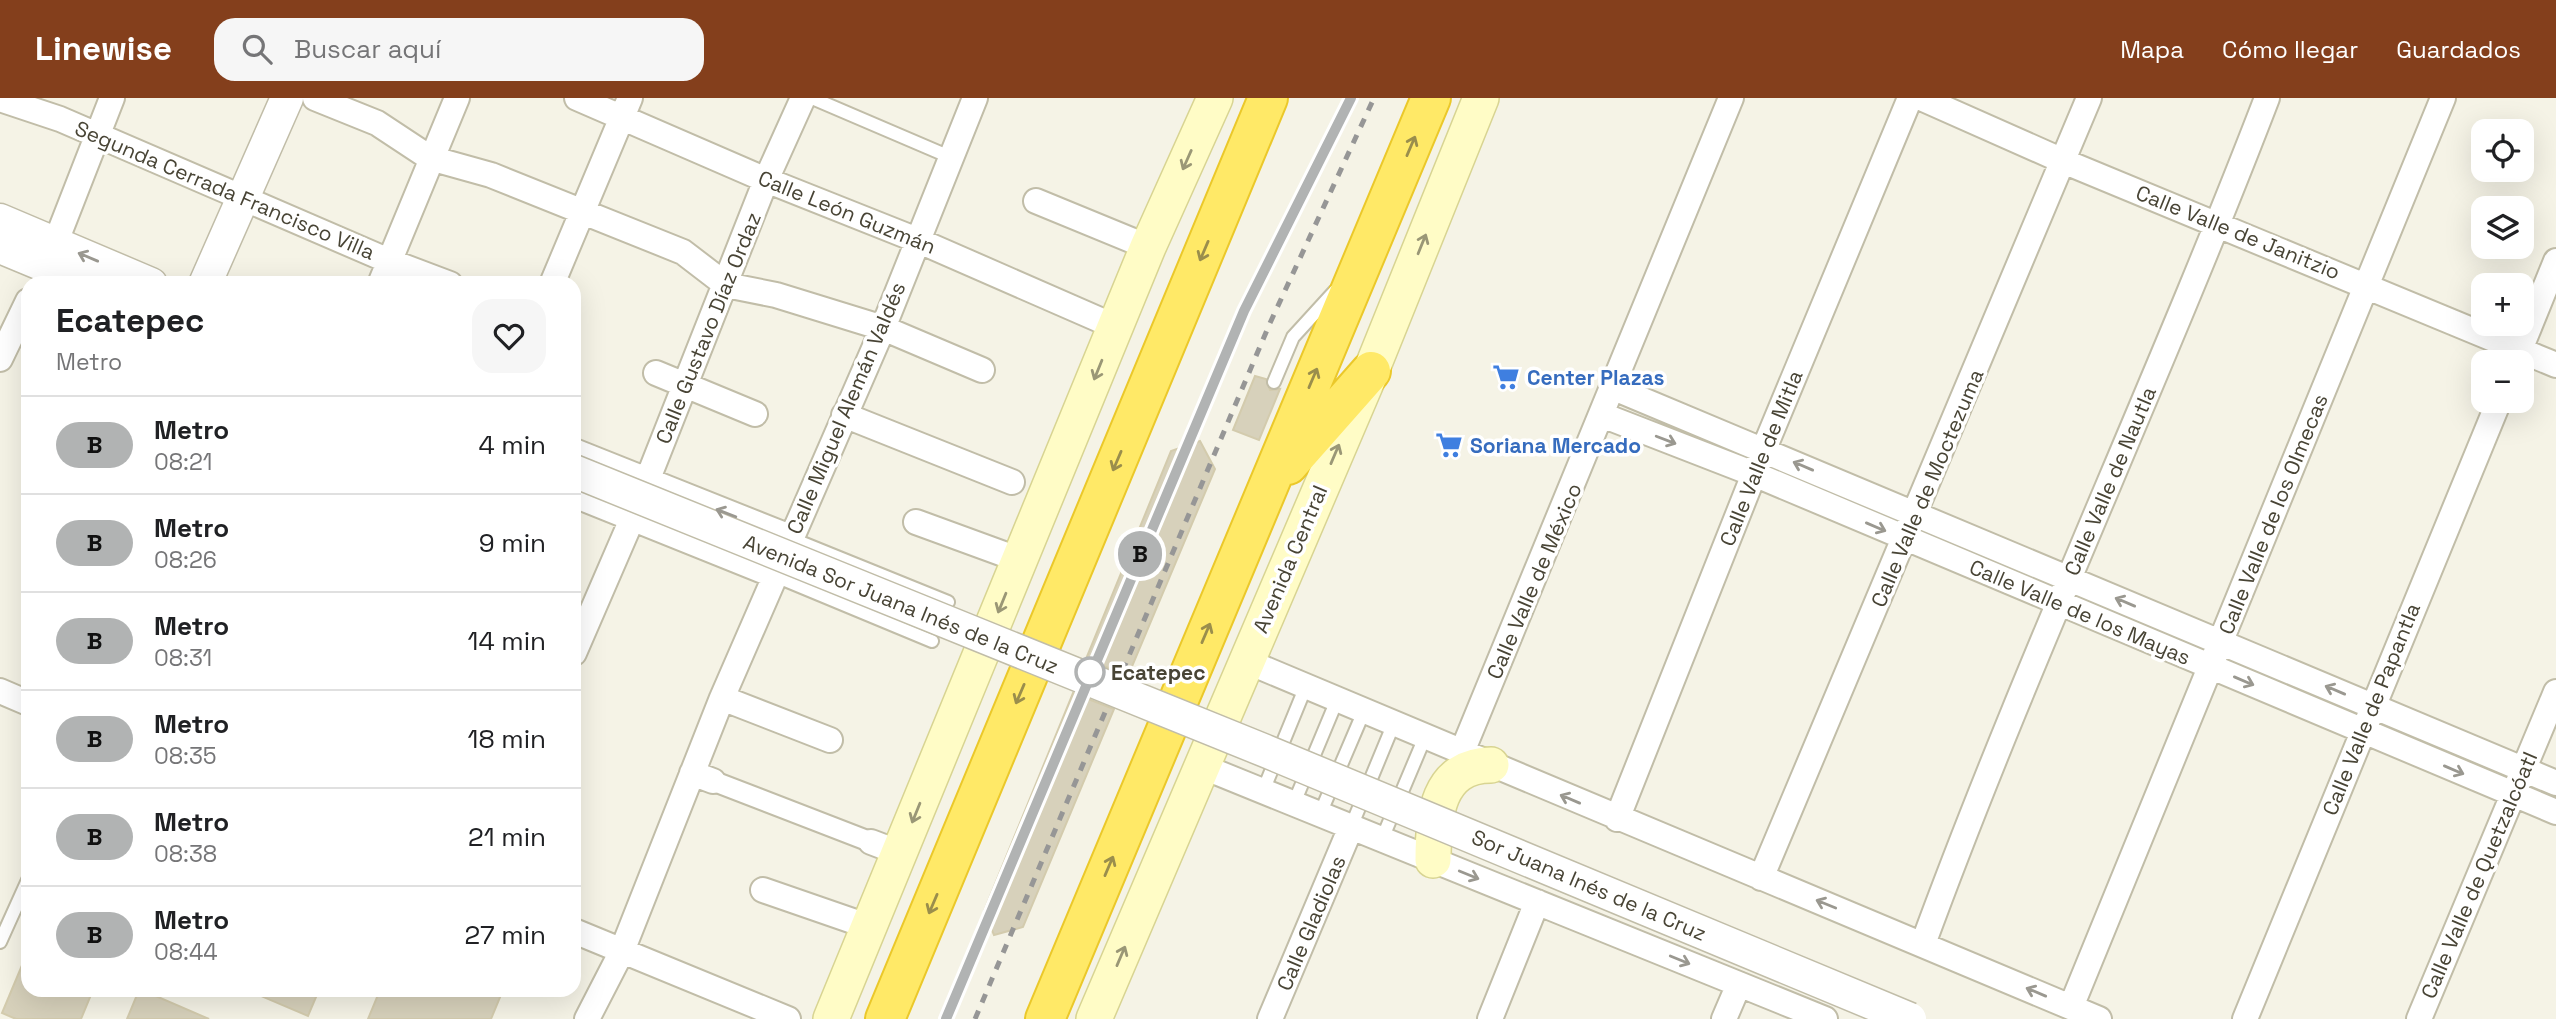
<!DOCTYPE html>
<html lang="es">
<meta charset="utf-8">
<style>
body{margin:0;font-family:"Space Grotesk",sans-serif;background:#f6f6f6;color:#202124;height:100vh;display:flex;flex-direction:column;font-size:26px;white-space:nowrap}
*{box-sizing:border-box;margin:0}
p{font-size:23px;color:#757577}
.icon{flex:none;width:38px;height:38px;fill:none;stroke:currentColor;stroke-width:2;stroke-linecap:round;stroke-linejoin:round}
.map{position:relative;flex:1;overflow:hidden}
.drawer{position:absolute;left:21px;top:178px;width:560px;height:721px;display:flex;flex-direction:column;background:#fff;border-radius:21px;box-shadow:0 7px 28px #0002}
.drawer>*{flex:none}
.badge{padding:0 14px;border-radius:23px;font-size:24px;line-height:46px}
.controls{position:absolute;left:2471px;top:21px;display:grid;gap:14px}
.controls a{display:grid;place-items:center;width:63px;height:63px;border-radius:14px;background:#fff;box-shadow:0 7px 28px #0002;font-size:35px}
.map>.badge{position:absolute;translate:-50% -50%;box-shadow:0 0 0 4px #fff}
.round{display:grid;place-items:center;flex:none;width:74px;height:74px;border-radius:21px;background:#f6f6f6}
.overview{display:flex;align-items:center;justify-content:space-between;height:119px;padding:0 35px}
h1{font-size:33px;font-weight:600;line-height:52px}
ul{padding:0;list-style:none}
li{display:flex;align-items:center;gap:21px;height:98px;padding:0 35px;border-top:2px solid #e0e0e0}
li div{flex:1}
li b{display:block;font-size:26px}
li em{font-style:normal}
li .badge{min-width:77px;font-weight:700;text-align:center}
header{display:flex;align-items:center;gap:42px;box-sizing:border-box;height:98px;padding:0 35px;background:#843f1c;color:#fff}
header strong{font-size:33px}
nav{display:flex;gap:38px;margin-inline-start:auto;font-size:24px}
.search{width:490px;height:63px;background:#f6f6f6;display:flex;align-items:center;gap:18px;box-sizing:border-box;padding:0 24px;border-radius:21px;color:#757577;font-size:26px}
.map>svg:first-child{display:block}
</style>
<header>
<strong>Linewise</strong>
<div class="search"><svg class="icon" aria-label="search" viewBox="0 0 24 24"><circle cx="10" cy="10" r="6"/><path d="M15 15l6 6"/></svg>Buscar aquí</div>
<nav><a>Mapa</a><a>Cómo llegar</a><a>Guardados</a></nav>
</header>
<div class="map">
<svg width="2556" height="921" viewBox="0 0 2556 921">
<rect width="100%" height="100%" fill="#f5f3e6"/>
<path fill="#d7d1bb" stroke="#d3cbad" stroke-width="2" d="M 1255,278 L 1266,281 L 1270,292 L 1280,291 L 1259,342 L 1233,332 Z
M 1200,343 L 1215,371 L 1128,578 L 1086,561 L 1171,353 Z
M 1073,595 L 1114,611 L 1023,829 L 994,837 L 984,813 Z
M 28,853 L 28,892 L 93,892 L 81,921 L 16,921 L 2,915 Z
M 139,892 L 142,892 L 209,921 L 127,921 Z
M 247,892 L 319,892 L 308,918 Z
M 380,892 L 503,892 L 491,921 L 368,921 Z"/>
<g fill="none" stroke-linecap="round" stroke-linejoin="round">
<defs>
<path id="service" d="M 812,0 L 950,59
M 1274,284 L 1293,239 L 1335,193
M 790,440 L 948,504
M 773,477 L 932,543
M 1263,693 L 1306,588
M 1294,705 L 1337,602
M 1320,716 L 1364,613
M 1351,729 L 1394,625
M 1382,741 L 1425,639
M 0,844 L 28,782"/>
<path id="pedestrian" d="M 713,683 L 871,744"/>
<path id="minor" d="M 315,0 L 377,25 L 430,60 L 491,77 L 683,154 L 726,187 L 776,197 L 883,230 L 982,272
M 577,0 L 766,82 L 917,142 L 1116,229
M 1921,0 L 2063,63 L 2556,267
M 0,1 L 60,21 L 389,163 L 450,186
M 1036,103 L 1148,149
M 55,146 L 112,0
M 380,186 L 457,0
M 552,186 L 630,0
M 0,261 L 28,203
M 2515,264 L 2556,163
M 656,275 L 755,316
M 1614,290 L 2556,685
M 844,317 L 1012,384
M 1602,317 L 1754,376 L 2556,714
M 574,353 L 790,439
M 647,383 L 766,82 L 803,0
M 574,397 L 773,477
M 916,424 L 1020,462
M 574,555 L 632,421
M 1246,563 L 2099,921
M 0,593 L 28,605
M 722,600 L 830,642
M 1462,654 L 1731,0
M 1201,668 L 1825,921
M 692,675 L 713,683
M 1617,721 L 1764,351 L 1910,0
M 871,744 L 900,755
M 1761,780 L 2089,0
M 763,792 L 870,829
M 574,833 L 788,921
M 1923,846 C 2028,560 2158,284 2267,0
M 2071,909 L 2443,0
M 587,921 L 622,853 L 722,600 L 883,230 L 975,0
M 1270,921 L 1351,729
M 1490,921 L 1537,804
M 1724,921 L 1739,886
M 2245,921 L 2499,303
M 2419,921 L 2556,594"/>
<path id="tertiary" d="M 0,122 L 151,186
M 0,149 L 89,186
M 205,186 L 287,0"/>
<path id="secondary" d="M 1433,762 C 1433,719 1437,667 1491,667
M 831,921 L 1148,149 L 1215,0
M 1094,921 L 1371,273 L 1481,0"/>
<path id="motorway" d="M 1288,367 L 1371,273
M 885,921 L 1268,0
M 1045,921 L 1431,0"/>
</defs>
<use href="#service" stroke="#c1bda8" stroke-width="16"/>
<use href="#pedestrian" stroke="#c1bda8" stroke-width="23"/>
<use href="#minor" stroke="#c1bda8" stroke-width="28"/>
<use href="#tertiary" stroke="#c1bda8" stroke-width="35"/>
<use href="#secondary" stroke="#d8d492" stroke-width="38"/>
<use href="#motorway" stroke="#ebc82a" stroke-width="42"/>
<use href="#service" stroke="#fff" stroke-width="12"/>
<use href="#pedestrian" stroke="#fff" stroke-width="19"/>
<use href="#minor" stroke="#fff" stroke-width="24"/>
<use href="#tertiary" stroke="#fff" stroke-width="32"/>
<use href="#secondary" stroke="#fffcc6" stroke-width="35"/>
<use href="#motorway" stroke="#ffe967" stroke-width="38"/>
<path stroke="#969696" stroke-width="5" stroke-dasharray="9 9" stroke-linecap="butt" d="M 946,921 L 986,819 L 1244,213 L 1351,0
M 975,921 L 1270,225 L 1374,0"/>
<defs>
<path id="tertiary-bridge" d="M 574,373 L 1268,654 L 1910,921"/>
</defs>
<use href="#tertiary-bridge" stroke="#c1bda8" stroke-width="35" stroke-linecap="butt"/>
<use href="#tertiary-bridge" stroke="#fff" stroke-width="32"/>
</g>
<defs><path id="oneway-shaft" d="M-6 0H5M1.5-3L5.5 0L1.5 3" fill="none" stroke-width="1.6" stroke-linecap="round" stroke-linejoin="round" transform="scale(1.75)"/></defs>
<g stroke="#9a8e4c">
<use href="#oneway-shaft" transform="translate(1411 48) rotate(-67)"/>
<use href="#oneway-shaft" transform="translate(1204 153) rotate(113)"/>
<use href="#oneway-shaft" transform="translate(1313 280) rotate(-67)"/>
<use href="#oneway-shaft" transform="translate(1117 363) rotate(113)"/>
<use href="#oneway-shaft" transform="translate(1206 535) rotate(-67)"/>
<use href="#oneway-shaft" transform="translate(1020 596) rotate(113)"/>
<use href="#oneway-shaft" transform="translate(1109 768) rotate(-67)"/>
<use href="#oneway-shaft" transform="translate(933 806) rotate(113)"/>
</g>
<g stroke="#9a9776">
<use href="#oneway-shaft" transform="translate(1187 62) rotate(114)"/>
<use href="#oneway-shaft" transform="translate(1422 146) rotate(-68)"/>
<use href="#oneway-shaft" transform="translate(1098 272) rotate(112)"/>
<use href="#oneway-shaft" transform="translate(1335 356) rotate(-67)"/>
<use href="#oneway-shaft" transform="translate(1002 505) rotate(112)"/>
<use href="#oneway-shaft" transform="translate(916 715) rotate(112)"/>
<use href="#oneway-shaft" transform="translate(1121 858) rotate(-67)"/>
</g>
<g stroke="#9a9890">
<use href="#oneway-shaft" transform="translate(88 159) rotate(-157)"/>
<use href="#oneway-shaft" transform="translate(1666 342) rotate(21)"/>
<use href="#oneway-shaft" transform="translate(1803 368) rotate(-157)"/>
<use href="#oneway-shaft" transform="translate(726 415) rotate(-159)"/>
<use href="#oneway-shaft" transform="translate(1876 429) rotate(23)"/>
<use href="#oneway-shaft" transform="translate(2125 504) rotate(-157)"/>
<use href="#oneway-shaft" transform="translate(2244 583) rotate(23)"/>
<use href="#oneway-shaft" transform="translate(2335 592) rotate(-157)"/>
<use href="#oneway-shaft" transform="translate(2454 672) rotate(23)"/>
<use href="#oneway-shaft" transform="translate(1570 701) rotate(-157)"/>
<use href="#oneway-shaft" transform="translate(1469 777) rotate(22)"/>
<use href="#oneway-shaft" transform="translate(1826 806) rotate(-158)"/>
<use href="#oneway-shaft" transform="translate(1680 862) rotate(22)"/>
<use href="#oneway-shaft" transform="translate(2036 894) rotate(-157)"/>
</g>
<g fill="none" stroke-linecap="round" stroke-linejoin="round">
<defs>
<path id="line" d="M 946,921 L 1244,213 L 1351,0"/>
</defs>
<use href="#line" stroke="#fff" stroke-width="16"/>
<use href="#line" stroke="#b1b3b3" stroke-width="10"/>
</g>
<defs>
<symbol id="supermarket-bare" viewBox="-9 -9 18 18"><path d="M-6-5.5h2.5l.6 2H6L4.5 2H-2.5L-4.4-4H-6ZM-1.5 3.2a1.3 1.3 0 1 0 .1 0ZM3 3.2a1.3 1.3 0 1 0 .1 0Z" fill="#3f7fe0" stroke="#fff" stroke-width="2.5" paint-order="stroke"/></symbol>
</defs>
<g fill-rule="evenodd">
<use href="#supermarket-bare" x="1487" y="260" width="38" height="38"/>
<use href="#supermarket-bare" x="1430" y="328" width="38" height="38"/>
</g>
<circle fill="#fff" stroke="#b1b3b3" stroke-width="3.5" cx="1090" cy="574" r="14"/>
<g text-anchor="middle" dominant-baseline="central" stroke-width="7" stroke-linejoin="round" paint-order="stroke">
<g font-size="21" fill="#484435" stroke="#fff">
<text transform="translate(225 92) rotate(23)">Segunda Cerrada Francisco Villa</text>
<text transform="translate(847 114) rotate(22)">Calle León Guzmán</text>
<text transform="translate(2238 134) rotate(22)">Calle Valle de Janitzio</text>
<text transform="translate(708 230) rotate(-68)">Calle Gustavo Díaz Ordaz</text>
<text transform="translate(846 310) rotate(-67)">Calle Miguel Alemán Valdés</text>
<text transform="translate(1761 360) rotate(-68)">Calle Valle de Mitla</text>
<text transform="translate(2110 383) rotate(-67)">Calle Valle de Nautla</text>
<text transform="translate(1927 390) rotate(-67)">Calle Valle de Moctezuma</text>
<text transform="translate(2273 416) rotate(-68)">Calle Valle de los Olmecas</text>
<text transform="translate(1290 461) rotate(-67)">Avenida Central</text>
<text transform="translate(1534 483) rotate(-67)">Calle Valle de México</text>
<text transform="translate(901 506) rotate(22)">Avenida Sor Juana Inés de la Cruz</text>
<text transform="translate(2080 514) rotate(23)">Calle Valle de los Mayas</text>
<text transform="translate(2371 611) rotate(-68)">Calle Valle de Papantla</text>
<text transform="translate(2479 777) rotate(-67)">Calle Valle de Quetzalcóatl</text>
<text transform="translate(1589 787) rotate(23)">Sor Juana Inés de la Cruz</text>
<text transform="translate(1311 825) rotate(-67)">Calle Gladiolas</text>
</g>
<g font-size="21" font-weight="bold" fill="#366cbe" stroke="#fff" text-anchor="start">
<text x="1527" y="279">Center Plazas</text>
<text x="1470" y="347">Soriana Mercado</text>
</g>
<g font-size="21" font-weight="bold" fill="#484435" stroke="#fff" text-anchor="start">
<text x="1111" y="574">Ecatepec</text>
</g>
</g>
</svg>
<div class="controls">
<a><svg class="icon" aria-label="locate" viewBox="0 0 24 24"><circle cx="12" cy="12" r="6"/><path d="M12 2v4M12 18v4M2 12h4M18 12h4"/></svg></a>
<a><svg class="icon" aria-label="layers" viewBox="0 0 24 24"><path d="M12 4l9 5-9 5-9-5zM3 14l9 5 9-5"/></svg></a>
<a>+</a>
<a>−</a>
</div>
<b class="badge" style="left:1140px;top:456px;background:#b1b3b3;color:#111">B</b>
<section class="drawer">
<div class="overview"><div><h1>Ecatepec</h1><p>Metro</p></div><a class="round"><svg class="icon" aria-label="heart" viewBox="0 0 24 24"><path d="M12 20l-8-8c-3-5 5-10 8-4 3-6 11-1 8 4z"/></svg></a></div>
<ul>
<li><span class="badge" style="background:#b1b3b3;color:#111">B</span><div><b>Metro</b><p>08:21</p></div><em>4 min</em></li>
<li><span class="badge" style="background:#b1b3b3;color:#111">B</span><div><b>Metro</b><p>08:26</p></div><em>9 min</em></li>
<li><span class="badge" style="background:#b1b3b3;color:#111">B</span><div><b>Metro</b><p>08:31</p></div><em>14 min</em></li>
<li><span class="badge" style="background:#b1b3b3;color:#111">B</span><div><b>Metro</b><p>08:35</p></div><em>18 min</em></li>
<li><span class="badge" style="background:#b1b3b3;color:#111">B</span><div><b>Metro</b><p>08:38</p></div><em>21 min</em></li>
<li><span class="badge" style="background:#b1b3b3;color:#111">B</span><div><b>Metro</b><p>08:44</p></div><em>27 min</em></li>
</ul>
</section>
</div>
